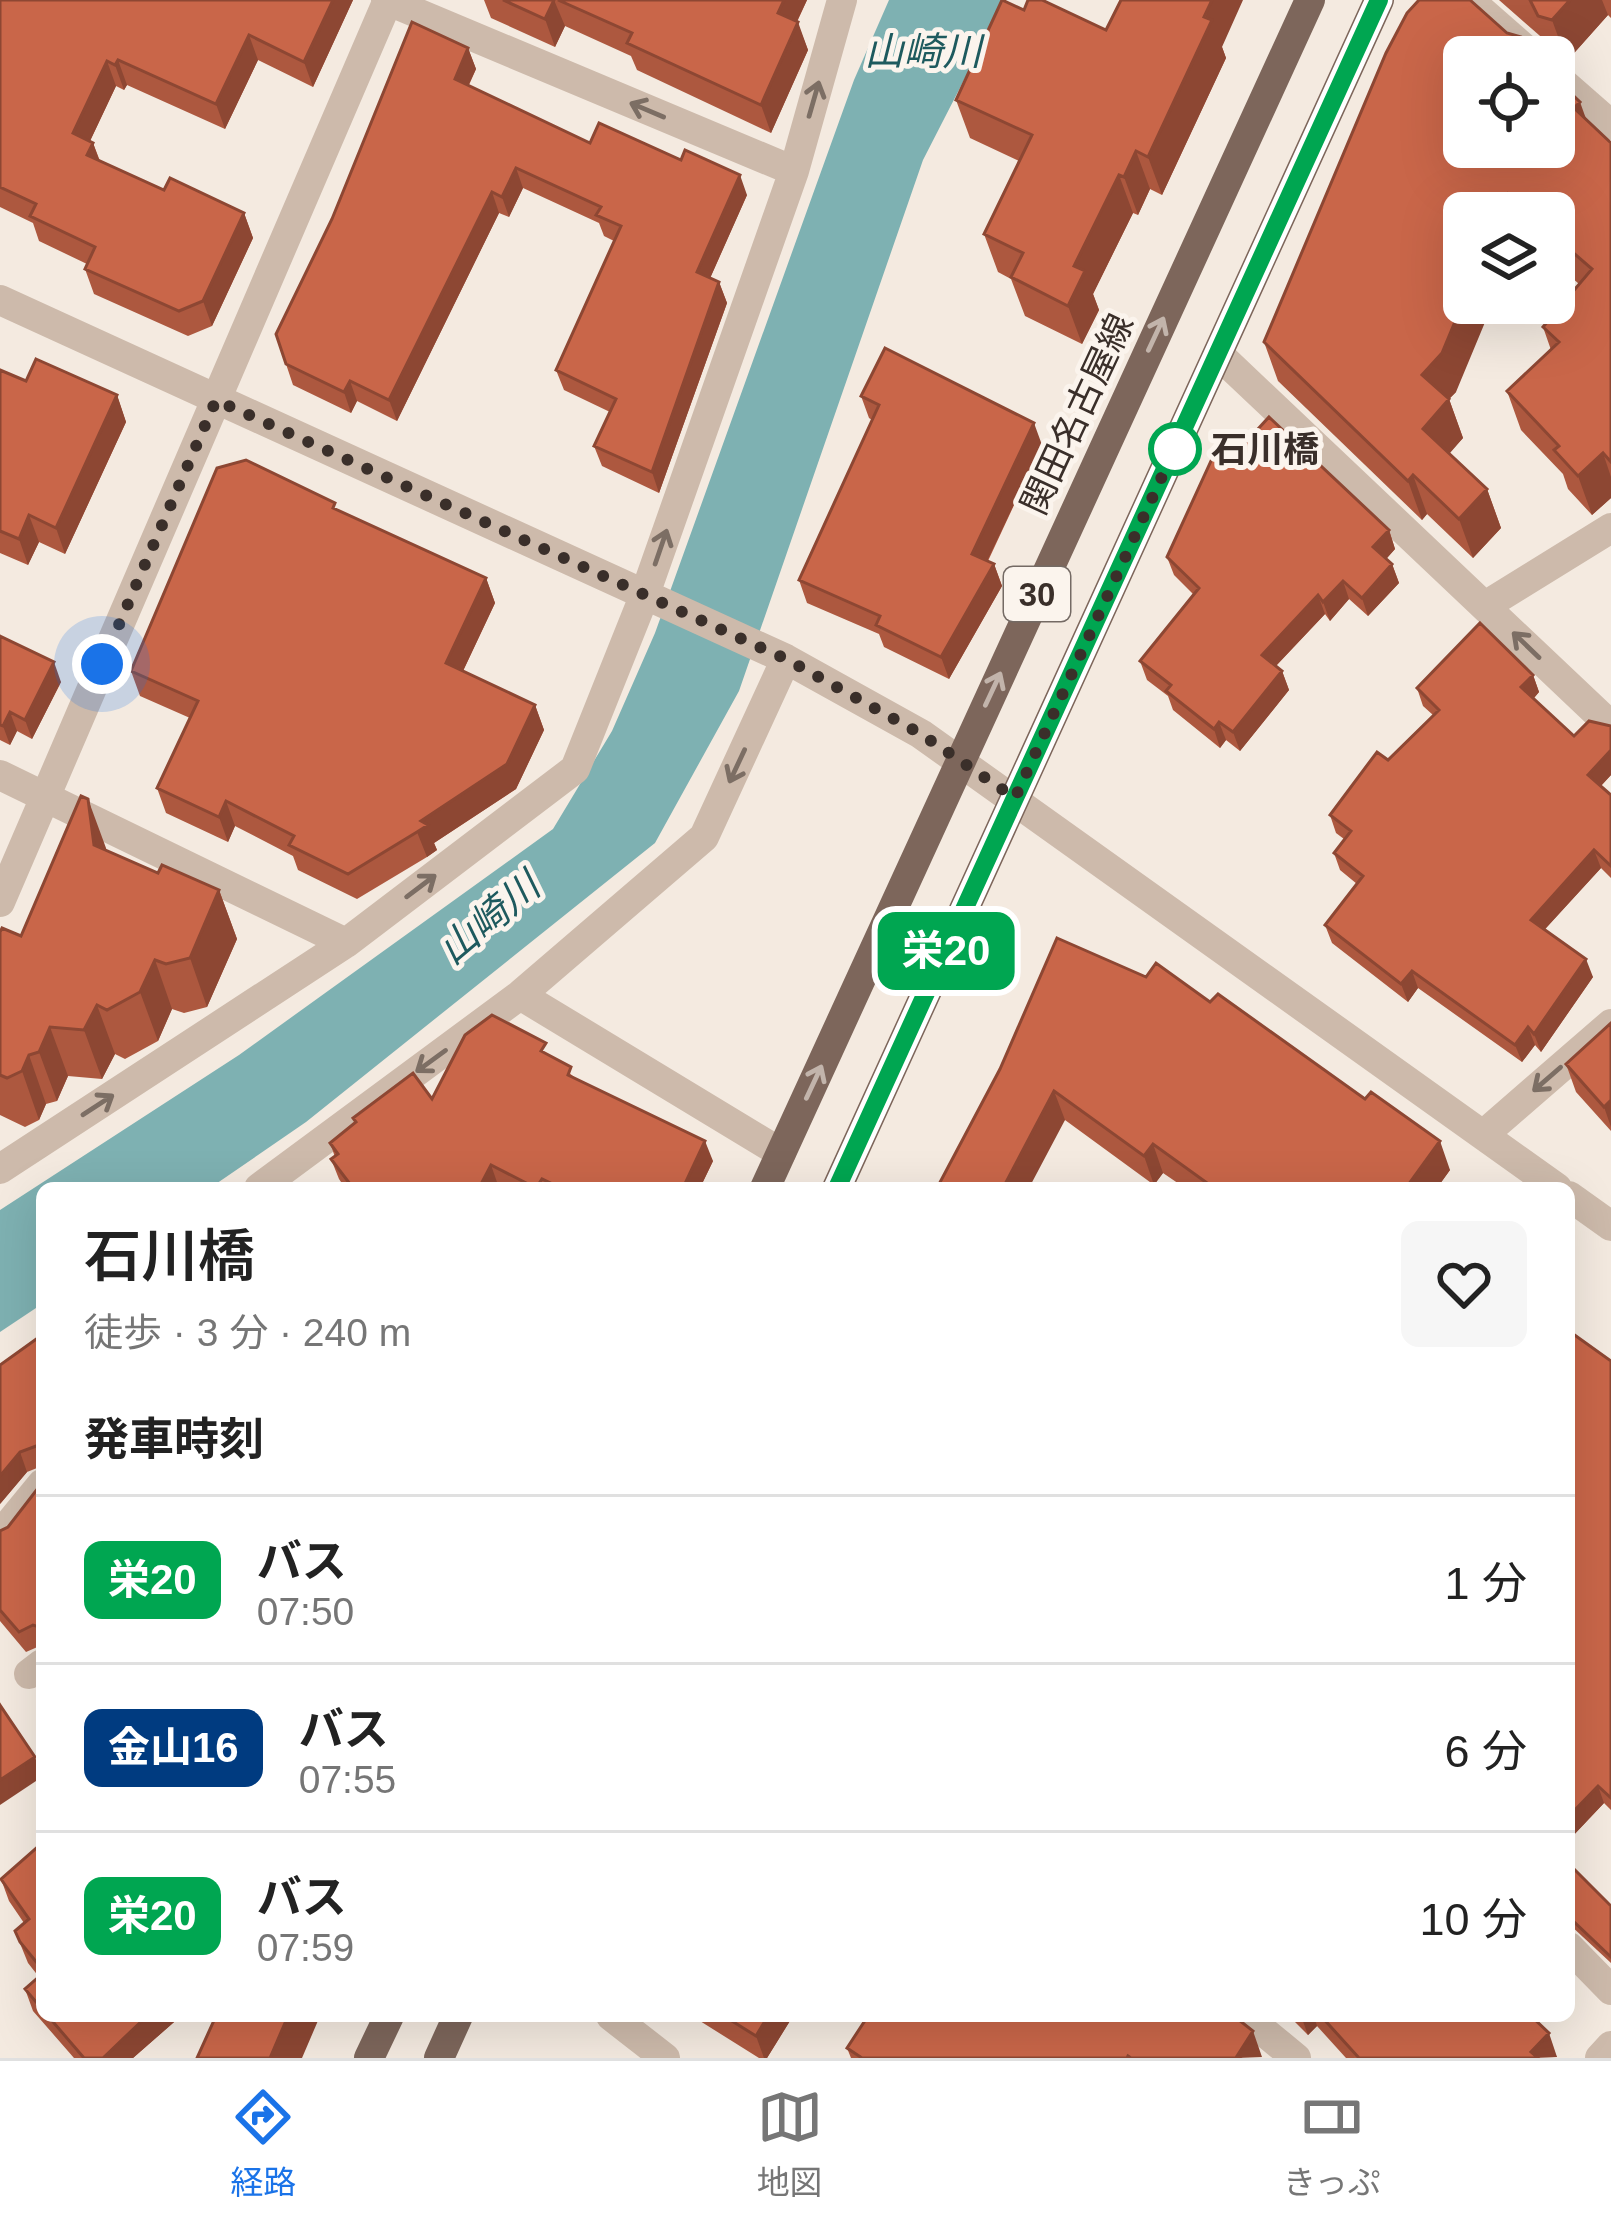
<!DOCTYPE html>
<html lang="ja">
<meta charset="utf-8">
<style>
body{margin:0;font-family:Arial,"Noto Sans JP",sans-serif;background:#f6f6f6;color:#222;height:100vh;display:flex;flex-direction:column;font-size:45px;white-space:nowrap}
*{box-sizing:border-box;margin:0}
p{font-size:39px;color:#767676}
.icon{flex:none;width:66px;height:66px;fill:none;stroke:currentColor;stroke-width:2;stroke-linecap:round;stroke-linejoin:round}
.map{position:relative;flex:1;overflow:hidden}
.details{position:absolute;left:36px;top:1182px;width:1539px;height:840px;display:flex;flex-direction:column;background:#fff;border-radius:18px;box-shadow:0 12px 48px #0002}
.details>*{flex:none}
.badge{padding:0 24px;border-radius:18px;font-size:42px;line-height:78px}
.buttons{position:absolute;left:1443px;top:36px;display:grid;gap:24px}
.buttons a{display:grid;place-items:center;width:132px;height:132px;border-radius:18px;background:#fff;box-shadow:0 12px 48px #0002;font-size:60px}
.you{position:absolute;width:60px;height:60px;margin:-30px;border:9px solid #fff;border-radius:50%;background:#1a73e8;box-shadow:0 0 0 18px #1a73e833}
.map>.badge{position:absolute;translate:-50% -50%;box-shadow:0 0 0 6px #fff}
h2{padding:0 48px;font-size:45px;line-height:108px}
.round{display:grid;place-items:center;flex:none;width:126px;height:126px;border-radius:18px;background:#f6f6f6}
.summary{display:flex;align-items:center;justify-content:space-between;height:204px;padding:0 48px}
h1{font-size:57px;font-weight:600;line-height:90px}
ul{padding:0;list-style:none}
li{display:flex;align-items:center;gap:36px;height:168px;padding:0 48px;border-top:3px solid #e0e0e0}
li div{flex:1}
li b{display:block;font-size:45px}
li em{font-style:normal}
li .badge{min-width:132px;font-weight:700;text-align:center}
.menu{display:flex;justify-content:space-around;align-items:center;height:168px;border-top:3px solid #e0e0e0;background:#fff;font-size:33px;color:#767676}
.menu a{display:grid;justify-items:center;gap:6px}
.menu .on{color:#1a73e8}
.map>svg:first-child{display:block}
</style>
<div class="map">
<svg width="1611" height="2058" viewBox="0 0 1611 2058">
<rect width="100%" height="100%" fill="#f4eae0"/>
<path fill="#7eb1b2" d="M 889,0 L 1005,0 L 923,160 L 739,691 L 655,843 L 306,1122 L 210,1188 L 42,1188 L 42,1304 L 0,1332 L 0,1210 L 239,1055 L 553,829 L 612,731 L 655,633 L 854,80 Z"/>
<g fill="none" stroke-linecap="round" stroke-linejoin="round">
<path stroke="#cdbaab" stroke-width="30" d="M 386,0 L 794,171
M 1469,0 L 1534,57
M 1554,75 L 1611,125
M 0,300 L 786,659 L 921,734 L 1557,1188
M 1218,354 L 1611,726
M 1485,606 L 1611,528
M 0,775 L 346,943
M 0,902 L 388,0
M 520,995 L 781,1153
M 1483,1135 L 1611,1024
M 0,1169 L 346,943 L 575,769 L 645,594 L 794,171 L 842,0
M 259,1188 L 520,995 L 704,837 L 786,659
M 1569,1196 L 1611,1226
M 0,1535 L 42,1484
M 29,1674 L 42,1664
M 1569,1947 L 1611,1990
M 611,2016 L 665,2058
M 1245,2016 L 1296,2058
M 1600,2058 L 1611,2046"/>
<path stroke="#7d665b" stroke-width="30" d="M 765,1188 L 1310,0
M 837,1188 L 1379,0
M 369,2058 L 389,2016
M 439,2058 L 458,2016"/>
</g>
<path fill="#ad583f" d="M 0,0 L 353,0 L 313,87 L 258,60 L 225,129 L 127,85 L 124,90 L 116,86 L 90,141 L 93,143 L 100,161 L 164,190 L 244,213 L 253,238 L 212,326 L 188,336 L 94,294 L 85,269 L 87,264 L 39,241 L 33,223 L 0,207 Z
M 484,0 L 807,0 L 797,22 L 808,50 L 771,133 L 637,70 L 631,56 L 565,26 L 555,47 L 491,18 Z
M 1499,0 L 1611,0 L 1611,18 L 1608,15 L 1567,61 L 1553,56 L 1547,42 Z
M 1024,10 L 1106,30 L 1222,47 L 1226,58 L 1162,195 L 1150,189 L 1138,215 L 1133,213 L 1093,294 L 1099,310 L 1082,344 L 1025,316 L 1011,279 L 998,272 L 984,234 L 1019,161 L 970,138 L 956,100 Z
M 468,48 L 476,69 L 469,85 L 590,143 L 747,195 L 710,278 L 719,282 L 727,303 L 659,493 L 602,466 L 594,446 L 610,412 L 564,390 L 556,370 L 614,241 L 604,236 L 599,223 L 523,188 L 509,217 L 499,213 L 397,421 L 357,401 L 351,413 L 293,385 L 276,334 Z
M 1526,51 L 1586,120 L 1611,143 L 1611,498 L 1592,515 L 1568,489 L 1563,474 L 1521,430 L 1507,391 L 1551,350 L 1543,327 L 1579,284 L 1554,262 L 1554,213 L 1464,213 L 1456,392 L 1449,399 L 1463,438 L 1449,453 L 1487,489 L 1501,528 L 1473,558 L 1427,514 L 1422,520 L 1278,381 L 1264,342 Z
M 0,370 L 26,381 L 117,395 L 126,422 L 65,554 L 39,542 L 28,565 L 0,553 Z
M 861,396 L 1042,445 L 988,561 L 994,564 L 1002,586 L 949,679 L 884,647 L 879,634 L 807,603 L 799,580 L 872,420 L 869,418 Z
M 1236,453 L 1389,530 L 1395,549 L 1386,559 L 1392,564 L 1399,583 L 1368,616 L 1349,599 L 1330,621 L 1325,614 L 1276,666 L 1282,671 L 1289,690 L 1240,751 L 1226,740 L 1220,748 L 1173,710 L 1168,696 L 1147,680 L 1140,661 L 1193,594 L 1174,575 L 1167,557 Z
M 337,510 L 486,578 L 495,603 L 463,671 L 535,705 L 544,730 L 516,789 L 434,843 L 437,850 L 427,857 L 357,899 L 298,870 L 293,856 L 235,826 L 228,842 L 166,813 L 157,788 L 190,718 L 140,696 L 131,671 Z
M 0,636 L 61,682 L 32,739 L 17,731 L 10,745 L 0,740 Z
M 1533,675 L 1539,692 L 1534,698 L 1574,736 L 1611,726 L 1611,775 L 1601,786 L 1611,795 L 1611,878 L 1601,868 L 1544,930 L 1593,977 L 1541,1052 L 1535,1045 L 1522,1062 L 1418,988 L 1408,1002 L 1332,943 L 1325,925 L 1357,884 L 1340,870 L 1334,853 L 1344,839 L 1336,833 L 1330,815 L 1433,715 L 1423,706 L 1417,688 Z
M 106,851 L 158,873 L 219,890 L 237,939 L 207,1007 L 184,1013 L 172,1009 L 158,1041 L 125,1059 L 115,1054 L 102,1079 L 68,1076 L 57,1101 L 46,1104 L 39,1120 L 25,1127 L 0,1115 L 0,932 L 21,936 Z
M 1146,977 L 1210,1002 L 1450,1170 L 1437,1188 L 1185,1188 L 1163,1173 L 1154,1185 L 1065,1120 L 937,1188 Z
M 1611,1023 L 1611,1131 L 1576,1092 L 1566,1064 Z
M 551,1056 L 576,1079 L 713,1161 L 700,1188 L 505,1188 L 498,1185 L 496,1188 L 345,1188 L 339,1179 L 331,1159 L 335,1157 L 330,1143 L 355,1124 L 353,1118 L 432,1099 Z
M 1569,1331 L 1611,1361 L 1611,1810 L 1604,1803 L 1569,1840 Z
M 42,1335 L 42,1466 L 27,1472 L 0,1504 Z
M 42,1483 L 42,1645 L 26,1652 L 0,1621 L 0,1531 L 8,1527 Z
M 42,1843 L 42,2016 L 181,2016 L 133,2058 L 74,2058 L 33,2011 L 25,1989 L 39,1977 L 28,1963 L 15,1931 L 24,1923 L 9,1901 L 1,1879 Z
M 1569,1864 L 1611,1906 L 1611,1963 L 1569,1924 Z
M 692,2016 L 793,2016 L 767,2058 L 759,2058 Z
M 1289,2016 L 1531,2016 L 1557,2057 L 1346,2058 L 1317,2026 L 1308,2035 Z
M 847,2048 L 1262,2057 L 851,2058 Z"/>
<path fill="#8d4733" d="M 333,0 L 353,0 L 313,87 L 304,62 Z
M 554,0 L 565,26 L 555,47 L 545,19 Z
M 784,0 L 807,0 L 788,40 L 778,13 Z
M 1212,0 L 1243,0 L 1222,47 L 1226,58 L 1162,195 L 1148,157 Z
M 1570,0 L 1602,0 L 1608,15 L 1567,61 L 1552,20 Z
M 798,22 L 808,50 L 771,133 L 761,105 Z
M 249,35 L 258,60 L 225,129 L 216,104 Z
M 468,48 L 476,69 L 462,99 L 455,79 Z
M 118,60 L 127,85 L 124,90 L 115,65 Z
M 107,61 L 116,86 L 82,158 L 73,133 Z
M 1580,102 L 1594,141 L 1574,108 Z
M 93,143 L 102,168 L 87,155 Z
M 1136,151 L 1150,189 L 1138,215 L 1124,177 Z
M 516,168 L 523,188 L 509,217 L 502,197 Z
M 740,175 L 747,195 L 704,292 L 697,272 Z
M 1119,175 L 1133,213 L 1093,294 L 1099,310 L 1082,344 L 1068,306 L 1074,266 Z
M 492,192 L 499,213 L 397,421 L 389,400 Z
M 1508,194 L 1515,213 L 1501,213 Z
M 244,213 L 253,238 L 212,326 L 203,301 Z
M 719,282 L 727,303 L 659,493 L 652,472 Z
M 1464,300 L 1464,303 L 1493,303 L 1456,392 L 1449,399 L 1463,438 L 1437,468 L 1423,429 L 1422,375 Z
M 350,381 L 357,401 L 351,413 L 344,392 Z
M 117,395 L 126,422 L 65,554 L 56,528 Z
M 1034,423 L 1042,445 L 980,576 L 972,554 Z
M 1603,453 L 1611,477 L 1611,498 L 1592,515 L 1578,476 Z
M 1413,475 L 1427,514 L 1422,520 L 1408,481 Z
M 1487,489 L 1501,528 L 1473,558 L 1459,519 Z
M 29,515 L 39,542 L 28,565 L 19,539 Z
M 1389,530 L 1395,549 L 1380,566 L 1373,547 Z
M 994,564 L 1002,586 L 949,679 L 941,657 Z
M 1392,564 L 1399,583 L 1368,616 L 1362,598 Z
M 486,578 L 495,603 L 455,688 L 446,663 Z
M 1343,581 L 1349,599 L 1330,621 L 1323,602 Z
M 1318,595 L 1325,614 L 1268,674 L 1262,655 Z
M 54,662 L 61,682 L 32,739 L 25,720 Z
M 1282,671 L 1289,690 L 1240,751 L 1233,732 Z
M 1533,675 L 1539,692 L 1528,705 L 1521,687 Z
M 535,705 L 544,730 L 516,789 L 434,843 L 437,850 L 427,857 L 417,832 L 421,821 Z
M 10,712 L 17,731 L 10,745 L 3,726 Z
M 1219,722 L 1226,740 L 1220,748 L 1214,729 Z
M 1611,750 L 1611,775 L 1595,792 L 1588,775 Z
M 88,799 L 106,848 L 112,894 L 94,845 Z
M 226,801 L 235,826 L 228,842 L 219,817 Z
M 1594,850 L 1601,868 L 1537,938 L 1531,920 Z
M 219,890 L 237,939 L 207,1007 L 190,958 Z
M 1586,959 L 1593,977 L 1541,1052 L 1534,1034 Z
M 155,960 L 172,1009 L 158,1041 L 140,992 Z
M 1412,971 L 1418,988 L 1408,1002 L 1401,984 Z
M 97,1005 L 115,1054 L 102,1079 L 84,1030 Z
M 50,1027 L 68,1076 L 57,1101 L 39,1052 Z
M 1528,1027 L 1535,1045 L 1522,1062 L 1515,1045 Z
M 29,1055 L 46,1104 L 39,1120 L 22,1071 Z
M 1054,1091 L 1065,1120 L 1029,1188 L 1003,1188 Z
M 1611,1100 L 1611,1127 L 1604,1107 Z
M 705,1141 L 713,1161 L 700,1188 L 683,1188 Z
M 1440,1141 L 1450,1170 L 1437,1188 L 1406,1188 Z
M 1153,1144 L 1163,1173 L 1154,1185 L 1144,1156 Z
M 491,1165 L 498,1185 L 496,1188 L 479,1188 Z
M 20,1452 L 27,1472 L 0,1504 L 0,1476 Z
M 35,1757 L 42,1777 L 0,1805 L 0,1780 Z
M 1598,1786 L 1604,1803 L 1569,1840 L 1569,1816 Z
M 147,2016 L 181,2016 L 133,2058 L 103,2058 Z
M 288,2016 L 320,2016 L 302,2058 L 270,2058 Z
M 768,2016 L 793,2016 L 767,2058 L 764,2058 L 756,2036 Z
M 1301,2016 L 1314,2016 L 1317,2026 L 1308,2035 Z
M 1253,2031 L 1262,2057 L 1237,2058 L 1237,2056 Z
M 1549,2033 L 1557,2057 L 1534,2058 L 1531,2052 Z"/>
<path fill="#c96649" stroke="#8d4733" stroke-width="3" d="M 0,0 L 333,0 L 304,62 L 249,35 L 216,104 L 118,60 L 115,65 L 107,61 L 73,133 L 93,143 L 87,155 L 164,190 L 170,178 L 244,213 L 203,301 L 179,311 L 85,269 L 95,247 L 30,216 L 36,204 L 0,187 Z
M 503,0 L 554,0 L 545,19 Z
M 558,0 L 784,0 L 778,13 L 798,22 L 761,105 L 627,43 L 632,33 Z
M 1002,0 L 1024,10 L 1028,0 L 1042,0 L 1106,30 L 1121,0 L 1212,0 L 1204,17 L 1212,20 L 1148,157 L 1136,151 L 1124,177 L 1119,175 L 1074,266 L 1085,271 L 1068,306 L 1011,277 L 1023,253 L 984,234 L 1032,135 L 956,100 Z
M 1419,0 L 1470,0 L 1507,33 L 1521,37 L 1526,51 L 1532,57 L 1464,57 L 1464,147 L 1554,147 L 1554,77 L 1580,102 L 1574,108 L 1611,143 L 1611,462 L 1603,453 L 1578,476 L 1554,450 L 1559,446 L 1507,391 L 1559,342 L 1543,327 L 1592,269 L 1554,236 L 1554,213 L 1529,213 L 1508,194 L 1501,213 L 1464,213 L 1464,300 L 1442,353 L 1422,375 L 1449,399 L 1423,429 L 1487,489 L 1459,519 L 1413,475 L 1408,481 L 1264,342 L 1386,53 L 1407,13 Z
M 1530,0 L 1570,0 L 1552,20 L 1538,16 Z
M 412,22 L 468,48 L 455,79 L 590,143 L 599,123 L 681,160 L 685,150 L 740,175 L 697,272 L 719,282 L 652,472 L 594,446 L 616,399 L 556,370 L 621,226 L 596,215 L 601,207 L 516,168 L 502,197 L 492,192 L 389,400 L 350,381 L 344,392 L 286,364 L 276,334 L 332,219 Z
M 885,348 L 1034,423 L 972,554 L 994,564 L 941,657 L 876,625 L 880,616 L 799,580 L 879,405 L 861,396 Z
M 36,359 L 117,395 L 56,528 L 29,515 L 19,539 L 0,531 L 0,370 L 26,381 Z
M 1269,417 L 1389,530 L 1373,547 L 1392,564 L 1362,598 L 1343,581 L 1323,602 L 1318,595 L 1262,655 L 1282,671 L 1233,732 L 1219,722 L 1214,729 L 1166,691 L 1171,685 L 1140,661 L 1199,588 L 1167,557 L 1222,437 L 1236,453 Z
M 246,460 L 335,503 L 333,508 L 486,578 L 446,663 L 535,705 L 507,764 L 421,821 L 428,825 L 417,832 L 348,874 L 289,845 L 294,836 L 226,801 L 219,817 L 157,788 L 198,701 L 131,671 L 217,468 Z
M 1480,623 L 1533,675 L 1521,687 L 1574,736 L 1589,721 L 1611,726 L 1611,750 L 1588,775 L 1611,795 L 1611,866 L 1594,850 L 1531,920 L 1586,959 L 1534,1034 L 1528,1027 L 1515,1045 L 1412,971 L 1401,984 L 1325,925 L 1363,876 L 1334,853 L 1351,831 L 1330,815 L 1377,752 L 1388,760 L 1439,710 L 1417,688 Z
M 0,636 L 54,662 L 25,720 L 10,712 L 3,726 L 0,725 Z
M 81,796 L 88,799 L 94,845 L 158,873 L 162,865 L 219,890 L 190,958 L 166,964 L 155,960 L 140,992 L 107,1010 L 97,1005 L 84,1030 L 50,1027 L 39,1052 L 29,1055 L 22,1071 L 7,1078 L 0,1075 L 0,932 L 2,928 L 21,936 Z
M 1057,938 L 1146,977 L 1156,963 L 1210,1002 L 1218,994 L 1365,1099 L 1371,1092 L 1440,1141 L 1406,1188 L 1214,1188 L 1153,1144 L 1144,1156 L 1054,1091 L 1003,1188 L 937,1188 L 1000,1069 Z
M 492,1015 L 546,1043 L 541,1051 L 571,1067 L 568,1075 L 705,1141 L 683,1188 L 561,1188 L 542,1179 L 536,1188 L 491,1165 L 479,1188 L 353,1188 L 331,1159 L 338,1154 L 330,1143 L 356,1122 L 353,1118 L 413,1073 L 432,1099 L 465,1035 Z
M 1611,1023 L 1611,1100 L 1604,1107 L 1566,1064 Z
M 1569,1331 L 1611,1361 L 1611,1798 L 1598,1786 L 1569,1816 Z
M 42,1335 L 42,1439 L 39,1445 L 20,1452 L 0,1476 L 0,1365 Z
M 42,1483 L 42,1628 L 33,1625 L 19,1632 L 0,1610 L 0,1531 L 8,1527 Z
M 0,1705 L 35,1757 L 0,1780 Z
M 42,1843 L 42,1969 L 20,1942 L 15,1931 L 29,1919 L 1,1879 Z
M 1569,1864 L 1611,1906 L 1611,1957 L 1569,1917 Z
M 42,1974 L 42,2009 L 25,1989 Z
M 48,2016 L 147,2016 L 103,2058 L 84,2058 Z
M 216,2016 L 288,2016 L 270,2058 L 197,2058 Z
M 724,2016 L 768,2016 L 756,2036 Z
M 868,2016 L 1234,2016 L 1253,2031 L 1237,2056 L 1240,2058 L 1131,2058 L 1128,2056 L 1127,2058 L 862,2058 L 847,2048 Z
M 1321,2016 L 1531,2016 L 1549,2033 L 1531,2052 L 1538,2058 L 1359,2058 Z"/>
<defs><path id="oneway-shaft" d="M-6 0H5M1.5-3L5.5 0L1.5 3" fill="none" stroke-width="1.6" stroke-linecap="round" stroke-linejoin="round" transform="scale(3)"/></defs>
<g stroke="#7c6e64">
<use href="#oneway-shaft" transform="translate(814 99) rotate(-74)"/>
<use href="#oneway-shaft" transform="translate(647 110) rotate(-157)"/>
<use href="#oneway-shaft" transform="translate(661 547) rotate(-71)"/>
<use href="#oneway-shaft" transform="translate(1526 645) rotate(-136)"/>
<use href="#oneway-shaft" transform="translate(737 766) rotate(115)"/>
<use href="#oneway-shaft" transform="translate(421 886) rotate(-37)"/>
<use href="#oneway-shaft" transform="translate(431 1061) rotate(144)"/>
<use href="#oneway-shaft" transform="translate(1547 1079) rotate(139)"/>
<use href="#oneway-shaft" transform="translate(98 1105) rotate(-33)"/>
</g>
<g stroke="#c2b4ab">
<use href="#oneway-shaft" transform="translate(1156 334) rotate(-65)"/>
<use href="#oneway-shaft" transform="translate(993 689) rotate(-65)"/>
<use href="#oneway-shaft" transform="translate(814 1082) rotate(-65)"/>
</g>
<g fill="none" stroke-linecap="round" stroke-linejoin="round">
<defs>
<path id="line" d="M 837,1188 L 1379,0"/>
</defs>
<use href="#line" stroke="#fff" stroke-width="27"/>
<use href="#line" stroke="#00a651" stroke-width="18"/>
<path stroke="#3a2f2a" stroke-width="12" stroke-dasharray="0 21.6" d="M 102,664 L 216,400 L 786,659 L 921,734 L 1015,798 L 1181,435 L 1175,449"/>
</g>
<circle fill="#fff" stroke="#00a651" stroke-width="6" cx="1175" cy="449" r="24"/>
<g text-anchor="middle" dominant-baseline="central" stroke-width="10" stroke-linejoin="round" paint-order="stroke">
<rect fill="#fbf4ed" stroke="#746a64" stroke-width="3" x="1004" y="567" width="66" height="54" rx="9"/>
<g font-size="33" font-weight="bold" fill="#3a2f2a">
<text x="1037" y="594">30</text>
</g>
<g font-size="36" fill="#3a2f2a" stroke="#fbf4ed">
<text transform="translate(1077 414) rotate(-65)">関田名古屋線</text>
</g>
<g font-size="36" font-weight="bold" fill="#3a2f2a" stroke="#fbf4ed" text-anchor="start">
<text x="1211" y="449">石川橋</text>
</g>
<g font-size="39" font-style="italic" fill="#1e5a5e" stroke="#fbf4ed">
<text x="923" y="51">山崎川</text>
<text transform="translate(489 918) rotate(-40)">山崎川</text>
</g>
</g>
</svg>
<div class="buttons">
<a><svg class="icon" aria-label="locate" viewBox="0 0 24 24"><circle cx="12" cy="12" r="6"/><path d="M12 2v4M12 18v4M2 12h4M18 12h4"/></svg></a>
<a><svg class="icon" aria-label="layers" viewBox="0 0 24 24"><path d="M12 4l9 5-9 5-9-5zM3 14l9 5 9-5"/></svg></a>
</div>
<div class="you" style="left:102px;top:664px"></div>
<b class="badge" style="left:946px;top:951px;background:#00a651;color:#fff">栄20</b>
<section class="details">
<div class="summary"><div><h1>石川橋</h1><p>徒歩 · 3 分 · 240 m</p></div><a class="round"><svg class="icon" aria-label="heart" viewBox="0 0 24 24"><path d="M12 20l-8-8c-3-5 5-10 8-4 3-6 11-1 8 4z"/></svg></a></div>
<h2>発車時刻</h2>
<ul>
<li><span class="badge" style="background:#00a651;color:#fff">栄20</span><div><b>バス</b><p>07:50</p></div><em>1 分</em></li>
<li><span class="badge" style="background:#003b80;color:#fff">金山16</span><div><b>バス</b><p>07:55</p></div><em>6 分</em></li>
<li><span class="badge" style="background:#00a651;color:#fff">栄20</span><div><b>バス</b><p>07:59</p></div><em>10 分</em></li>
</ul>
</section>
</div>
<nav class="menu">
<a class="on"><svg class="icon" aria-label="directions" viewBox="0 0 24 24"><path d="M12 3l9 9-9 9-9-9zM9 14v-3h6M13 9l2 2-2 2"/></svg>経路</a>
<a><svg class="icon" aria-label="map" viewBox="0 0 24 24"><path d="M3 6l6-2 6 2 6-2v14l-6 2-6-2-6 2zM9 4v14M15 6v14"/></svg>地図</a>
<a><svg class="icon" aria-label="tickets" viewBox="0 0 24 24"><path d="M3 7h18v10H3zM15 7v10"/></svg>きっぷ</a>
</nav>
